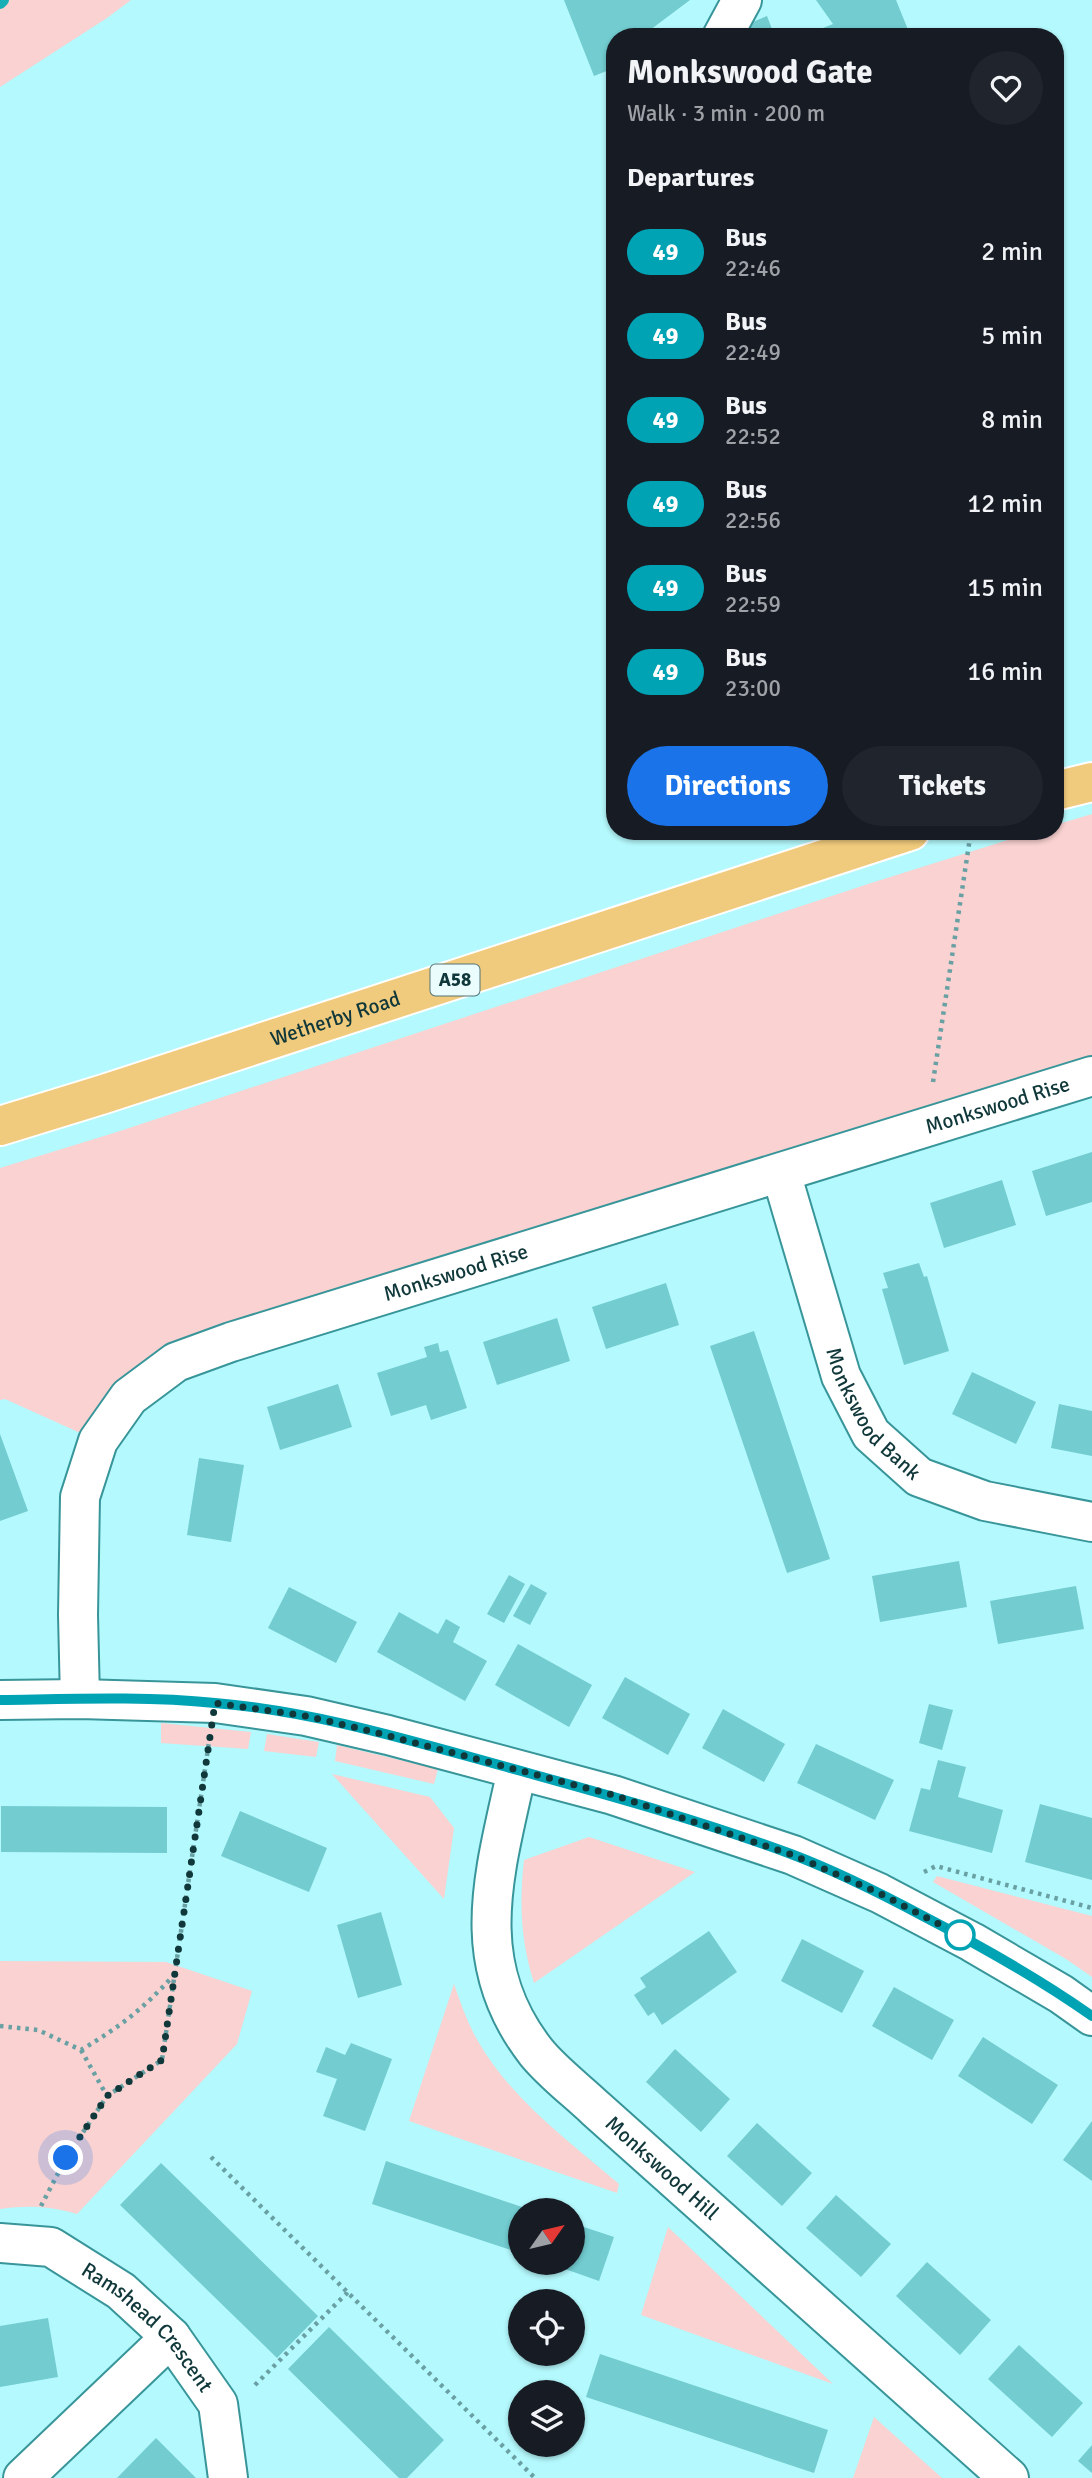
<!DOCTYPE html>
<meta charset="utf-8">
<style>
body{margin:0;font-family:Signika,sans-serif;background:#20242c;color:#f1f3f6;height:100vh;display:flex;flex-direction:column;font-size:26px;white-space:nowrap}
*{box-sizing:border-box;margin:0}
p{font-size:23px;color:#9ea1a6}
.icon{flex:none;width:38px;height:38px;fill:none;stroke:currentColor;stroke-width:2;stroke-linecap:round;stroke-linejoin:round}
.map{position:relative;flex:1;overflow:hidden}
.side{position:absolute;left:606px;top:28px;width:458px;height:812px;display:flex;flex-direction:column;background:#171b24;border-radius:28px;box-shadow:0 2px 5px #0004}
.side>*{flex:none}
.badge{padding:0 14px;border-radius:23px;font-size:24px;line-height:46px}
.needle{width:46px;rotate:56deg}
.controls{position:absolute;left:508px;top:2198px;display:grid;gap:14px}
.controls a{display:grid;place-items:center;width:77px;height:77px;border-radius:50%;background:#171b24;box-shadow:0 2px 5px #0004;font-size:35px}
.you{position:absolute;width:35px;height:35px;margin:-18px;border:5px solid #fff;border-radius:50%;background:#1a73e8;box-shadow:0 0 0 10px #1a73e833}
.map>.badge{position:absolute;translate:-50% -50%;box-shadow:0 0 0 4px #fff}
h2{padding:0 21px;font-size:26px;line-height:63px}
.round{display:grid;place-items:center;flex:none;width:74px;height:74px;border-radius:37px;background:#20242c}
.head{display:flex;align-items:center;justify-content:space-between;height:119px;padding:0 21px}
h1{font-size:33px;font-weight:700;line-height:52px}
.action{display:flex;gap:14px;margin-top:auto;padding:14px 21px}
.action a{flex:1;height:80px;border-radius:42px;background:#1a73e8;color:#fff;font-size:28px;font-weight:700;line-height:80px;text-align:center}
.action a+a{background:#20242c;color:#f1f3f6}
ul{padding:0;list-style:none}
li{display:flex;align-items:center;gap:21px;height:84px;padding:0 21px}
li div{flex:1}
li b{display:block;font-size:26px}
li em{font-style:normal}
li .badge{min-width:77px;font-weight:700;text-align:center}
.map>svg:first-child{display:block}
</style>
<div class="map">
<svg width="1092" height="2478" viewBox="0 0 1092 2478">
<rect width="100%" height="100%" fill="#b4f9fd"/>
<path fill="#f9d2d1" d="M 0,0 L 131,0 L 107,18 L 0,87 Z
M 1092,814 L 1092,1076 L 231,1342 L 98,1441 L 5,1399 L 0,1400 L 0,1168 L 117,1132 L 868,884 L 1036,831 L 1055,831 L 1055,825 Z
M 161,1723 L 251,1732 L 248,1749 L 161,1743 Z
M 267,1734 L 319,1742 L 316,1757 L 264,1751 Z
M 337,1745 L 438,1769 L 434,1784 L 335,1761 Z
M 332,1774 L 430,1797 L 454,1828 L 444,1899 Z
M 589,1837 L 695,1872 L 534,1983 C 521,1942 519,1904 524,1860 Z
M 937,1876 L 1092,1916 L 1092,1977 L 1066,1959 L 933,1882 Z
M 0,1961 L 166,1962 L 252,1991 L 237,2044 L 77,2214 C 50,2206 28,2205 0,2209 Z
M 454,1984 C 461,2004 468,2025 479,2043 C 513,2101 569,2141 619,2184 L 617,2193 L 409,2121 Z
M 668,2227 L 833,2384 L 641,2315 Z
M 874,2417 L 942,2478 L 853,2478 Z"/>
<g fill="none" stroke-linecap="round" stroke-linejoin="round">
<path stroke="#17afb6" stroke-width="12" d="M 0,3 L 3,0"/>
</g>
<path fill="#72ccd0" d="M 564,0 L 690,0 L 650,30 L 653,37 L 614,37 L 614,68 L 594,76 Z
M 816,0 L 896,0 L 911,37 L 801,37 L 833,24 Z
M 767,16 L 775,37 L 731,37 L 729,32 Z
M 1092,1152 L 1092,1202 L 1046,1216 L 1032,1171 Z
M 1002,1180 L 1016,1225 L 944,1248 L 930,1203 Z
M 919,1263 L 924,1277 L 927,1276 L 949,1351 L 904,1365 L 882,1289 L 888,1288 L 883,1273 Z
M 666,1283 L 679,1325 L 606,1349 L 592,1307 Z
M 557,1318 L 570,1361 L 497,1385 L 483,1342 Z
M 754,1331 L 830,1559 L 787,1573 L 710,1346 Z
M 438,1343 L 440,1352 L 448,1350 L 467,1408 L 431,1420 L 426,1405 L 391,1416 L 377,1373 L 427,1357 L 424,1347 Z
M 972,1372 L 1036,1402 L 1016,1444 L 952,1414 Z
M 338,1384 L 352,1427 L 280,1450 L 267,1407 Z
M 1059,1404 L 1092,1411 L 1092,1456 L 1051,1448 Z
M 0,1434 L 28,1511 L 0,1521 Z
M 199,1458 L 244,1465 L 231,1542 L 187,1535 Z
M 959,1561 L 967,1607 L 880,1622 L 872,1576 Z
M 509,1575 L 525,1584 L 504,1623 L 487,1614 Z
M 531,1584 L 547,1593 L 530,1625 L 513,1616 Z
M 1076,1586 L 1084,1629 L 998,1644 L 990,1601 Z
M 289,1587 L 357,1622 L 336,1663 L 268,1628 Z
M 399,1612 L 438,1634 L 446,1619 L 460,1627 L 453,1642 L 487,1661 L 465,1701 L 377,1652 Z
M 518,1644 L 592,1685 L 569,1727 L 495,1685 Z
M 625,1677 L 690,1714 L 668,1755 L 602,1718 Z
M 929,1704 L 953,1710 L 942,1750 L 919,1743 Z
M 723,1709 L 785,1744 L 764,1782 L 702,1748 Z
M 816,1744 L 894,1780 L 875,1820 L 797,1783 Z
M 938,1760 L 966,1767 L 958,1797 L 1003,1810 L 992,1853 L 909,1831 L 921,1788 L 930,1790 Z
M 1040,1804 L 1092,1818 L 1092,1880 L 1025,1862 Z
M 1,1806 L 167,1807 L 167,1853 L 1,1852 Z
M 240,1811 L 327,1848 L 309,1892 L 221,1856 Z
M 381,1912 L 402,1985 L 358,1998 L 337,1925 Z
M 709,1931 L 737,1972 L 662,2025 L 654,2012 L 648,2016 L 634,1995 L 646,1987 L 640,1978 Z
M 802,1939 L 864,1971 L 842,2013 L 781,1981 Z
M 894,1987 L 954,2020 L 932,2060 L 872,2026 Z
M 983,2037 L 1058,2085 L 1032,2124 L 958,2076 Z
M 351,2043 L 392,2059 L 365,2131 L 323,2116 L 337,2079 L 316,2072 L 326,2047 L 345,2055 Z
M 675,2049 L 730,2099 L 701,2132 L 646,2082 Z
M 1092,2121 L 1092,2181 L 1063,2160 Z
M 757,2123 L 812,2173 L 782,2206 L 727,2156 Z
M 386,2161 L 531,2210 L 520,2210 L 520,2253 L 372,2204 Z
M 161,2163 L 318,2316 L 277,2358 L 120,2205 Z
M 836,2195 L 891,2244 L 861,2277 L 806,2228 Z
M 572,2223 L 614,2237 L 599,2281 L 548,2263 L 572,2263 Z
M 927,2262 L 991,2320 L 960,2355 L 896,2296 Z
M 48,2318 L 58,2377 L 0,2387 L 0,2326 Z
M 329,2327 L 444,2440 L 407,2478 L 399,2478 L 288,2369 Z
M 1019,2345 L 1083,2403 L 1052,2437 L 988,2379 Z
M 600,2354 L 828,2430 L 814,2473 L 586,2397 Z
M 156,2438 L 196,2478 L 117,2478 Z
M 1092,2445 L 1092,2473 L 1078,2461 Z"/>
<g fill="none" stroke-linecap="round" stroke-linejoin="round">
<defs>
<g id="minor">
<path d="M 722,37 L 742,0"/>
<path id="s1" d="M 781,1173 L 841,1376 L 871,1434 L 919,1477 L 985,1501 L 1092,1522"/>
<path id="s2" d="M 80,1699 L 78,1615 L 80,1497 L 98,1441 L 129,1397 L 176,1362 L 231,1342 L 1092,1076"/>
<path d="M 0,1700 L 80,1699 L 215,1703 L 306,1716 L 388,1735 L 613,1795 L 793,1855 L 879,1893 L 972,1942 L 1061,1994 L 1092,2016"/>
<path id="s3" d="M 517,1770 C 495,1872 465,1961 536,2052 C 552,2072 576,2090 595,2108 L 1009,2478"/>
<path id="s4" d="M 0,2243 L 51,2247 L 121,2291 L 171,2337 L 218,2404 L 228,2478"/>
<path d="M 23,2478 L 171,2337"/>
</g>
<g id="major">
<path d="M 1055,791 L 1092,782"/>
<path id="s5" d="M 0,1126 L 104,1094 L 910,831"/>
</g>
</defs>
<use href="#minor" stroke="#389599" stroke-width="42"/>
<use href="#major" stroke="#fff" stroke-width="42"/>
<path stroke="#69a0a3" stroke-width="4.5" stroke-dasharray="3.5 5" stroke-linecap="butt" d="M 933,1082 L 971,831
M 924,1872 L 936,1866 L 1092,1908
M 0,2026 L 38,2030 L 81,2050 C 121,2026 142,2010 174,1975
M 81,2050 L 107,2096
M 211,2157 L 535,2478
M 41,2206 L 66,2158 L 107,2096 L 162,2060 L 209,1742
M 255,2385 L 348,2292"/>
<use href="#minor" stroke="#fff" stroke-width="38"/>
<use href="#major" stroke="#f1cb7d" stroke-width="38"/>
</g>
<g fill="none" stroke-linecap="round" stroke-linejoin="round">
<defs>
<path id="line" d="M 0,1700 C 71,1699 144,1696 215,1703 C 313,1711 409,1740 503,1766 C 600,1793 697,1819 791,1854 C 836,1871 880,1893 923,1916 C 981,1946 1038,1978 1092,2016"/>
</defs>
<use href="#line" stroke="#fff" stroke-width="16"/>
<use href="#line" stroke="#00a3b4" stroke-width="10"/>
<path stroke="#103739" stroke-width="7" stroke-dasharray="0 12.6" d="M 66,2158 L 107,2096 L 162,2060 L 215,1703 L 306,1716 L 370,1731 L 613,1795 L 793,1855 L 879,1893 L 960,1935"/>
</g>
<circle fill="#fff" stroke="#00a3b4" stroke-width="3.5" cx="960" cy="1935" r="14"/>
<g text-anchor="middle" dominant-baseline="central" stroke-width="7" stroke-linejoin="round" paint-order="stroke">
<rect fill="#ebfcfc" stroke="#527274" stroke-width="2" x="430.5" y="964.5" width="49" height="31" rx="5"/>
<g font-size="19" font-weight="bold" fill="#103739">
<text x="455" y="980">A58</text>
</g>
<g font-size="21" fill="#103739" stroke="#ebfcfc">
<text stroke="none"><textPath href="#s5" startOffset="352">Wetherby Road</textPath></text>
<text stroke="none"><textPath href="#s2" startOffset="1234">Monkswood Rise</textPath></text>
<text stroke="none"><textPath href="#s2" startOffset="667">Monkswood Rise</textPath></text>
<text stroke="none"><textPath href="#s1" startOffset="261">Monkswood Bank</textPath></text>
<text stroke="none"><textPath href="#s3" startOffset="466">Monkswood Hill</textPath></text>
<text stroke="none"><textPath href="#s4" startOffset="178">Ramshead Crescent</textPath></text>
</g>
</g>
</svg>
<div class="controls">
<a><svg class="needle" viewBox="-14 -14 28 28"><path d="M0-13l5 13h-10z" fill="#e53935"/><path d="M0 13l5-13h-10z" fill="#9ea1a6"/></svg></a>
<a><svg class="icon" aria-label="locate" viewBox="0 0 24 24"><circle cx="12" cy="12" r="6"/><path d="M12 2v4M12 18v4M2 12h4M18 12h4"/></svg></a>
<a><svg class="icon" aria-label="layers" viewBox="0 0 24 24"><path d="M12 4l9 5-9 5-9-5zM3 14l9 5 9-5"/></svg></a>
</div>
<div class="you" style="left:66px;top:2158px"></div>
<section class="side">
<div class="head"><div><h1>Monkswood Gate</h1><p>Walk · 3 min · 200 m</p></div><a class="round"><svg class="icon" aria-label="heart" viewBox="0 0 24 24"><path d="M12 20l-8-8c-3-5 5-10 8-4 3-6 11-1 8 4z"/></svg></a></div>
<h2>Departures</h2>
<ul>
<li><span class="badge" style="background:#00a3b4;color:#fff">49</span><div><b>Bus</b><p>22:46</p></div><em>2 min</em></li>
<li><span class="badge" style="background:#00a3b4;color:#fff">49</span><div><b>Bus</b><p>22:49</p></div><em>5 min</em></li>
<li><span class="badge" style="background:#00a3b4;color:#fff">49</span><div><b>Bus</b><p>22:52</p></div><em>8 min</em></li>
<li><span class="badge" style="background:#00a3b4;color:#fff">49</span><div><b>Bus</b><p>22:56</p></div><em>12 min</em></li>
<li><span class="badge" style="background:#00a3b4;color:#fff">49</span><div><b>Bus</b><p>22:59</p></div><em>15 min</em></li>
<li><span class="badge" style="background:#00a3b4;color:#fff">49</span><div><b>Bus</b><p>23:00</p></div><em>16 min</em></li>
</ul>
<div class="action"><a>Directions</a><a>Tickets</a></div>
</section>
</div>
